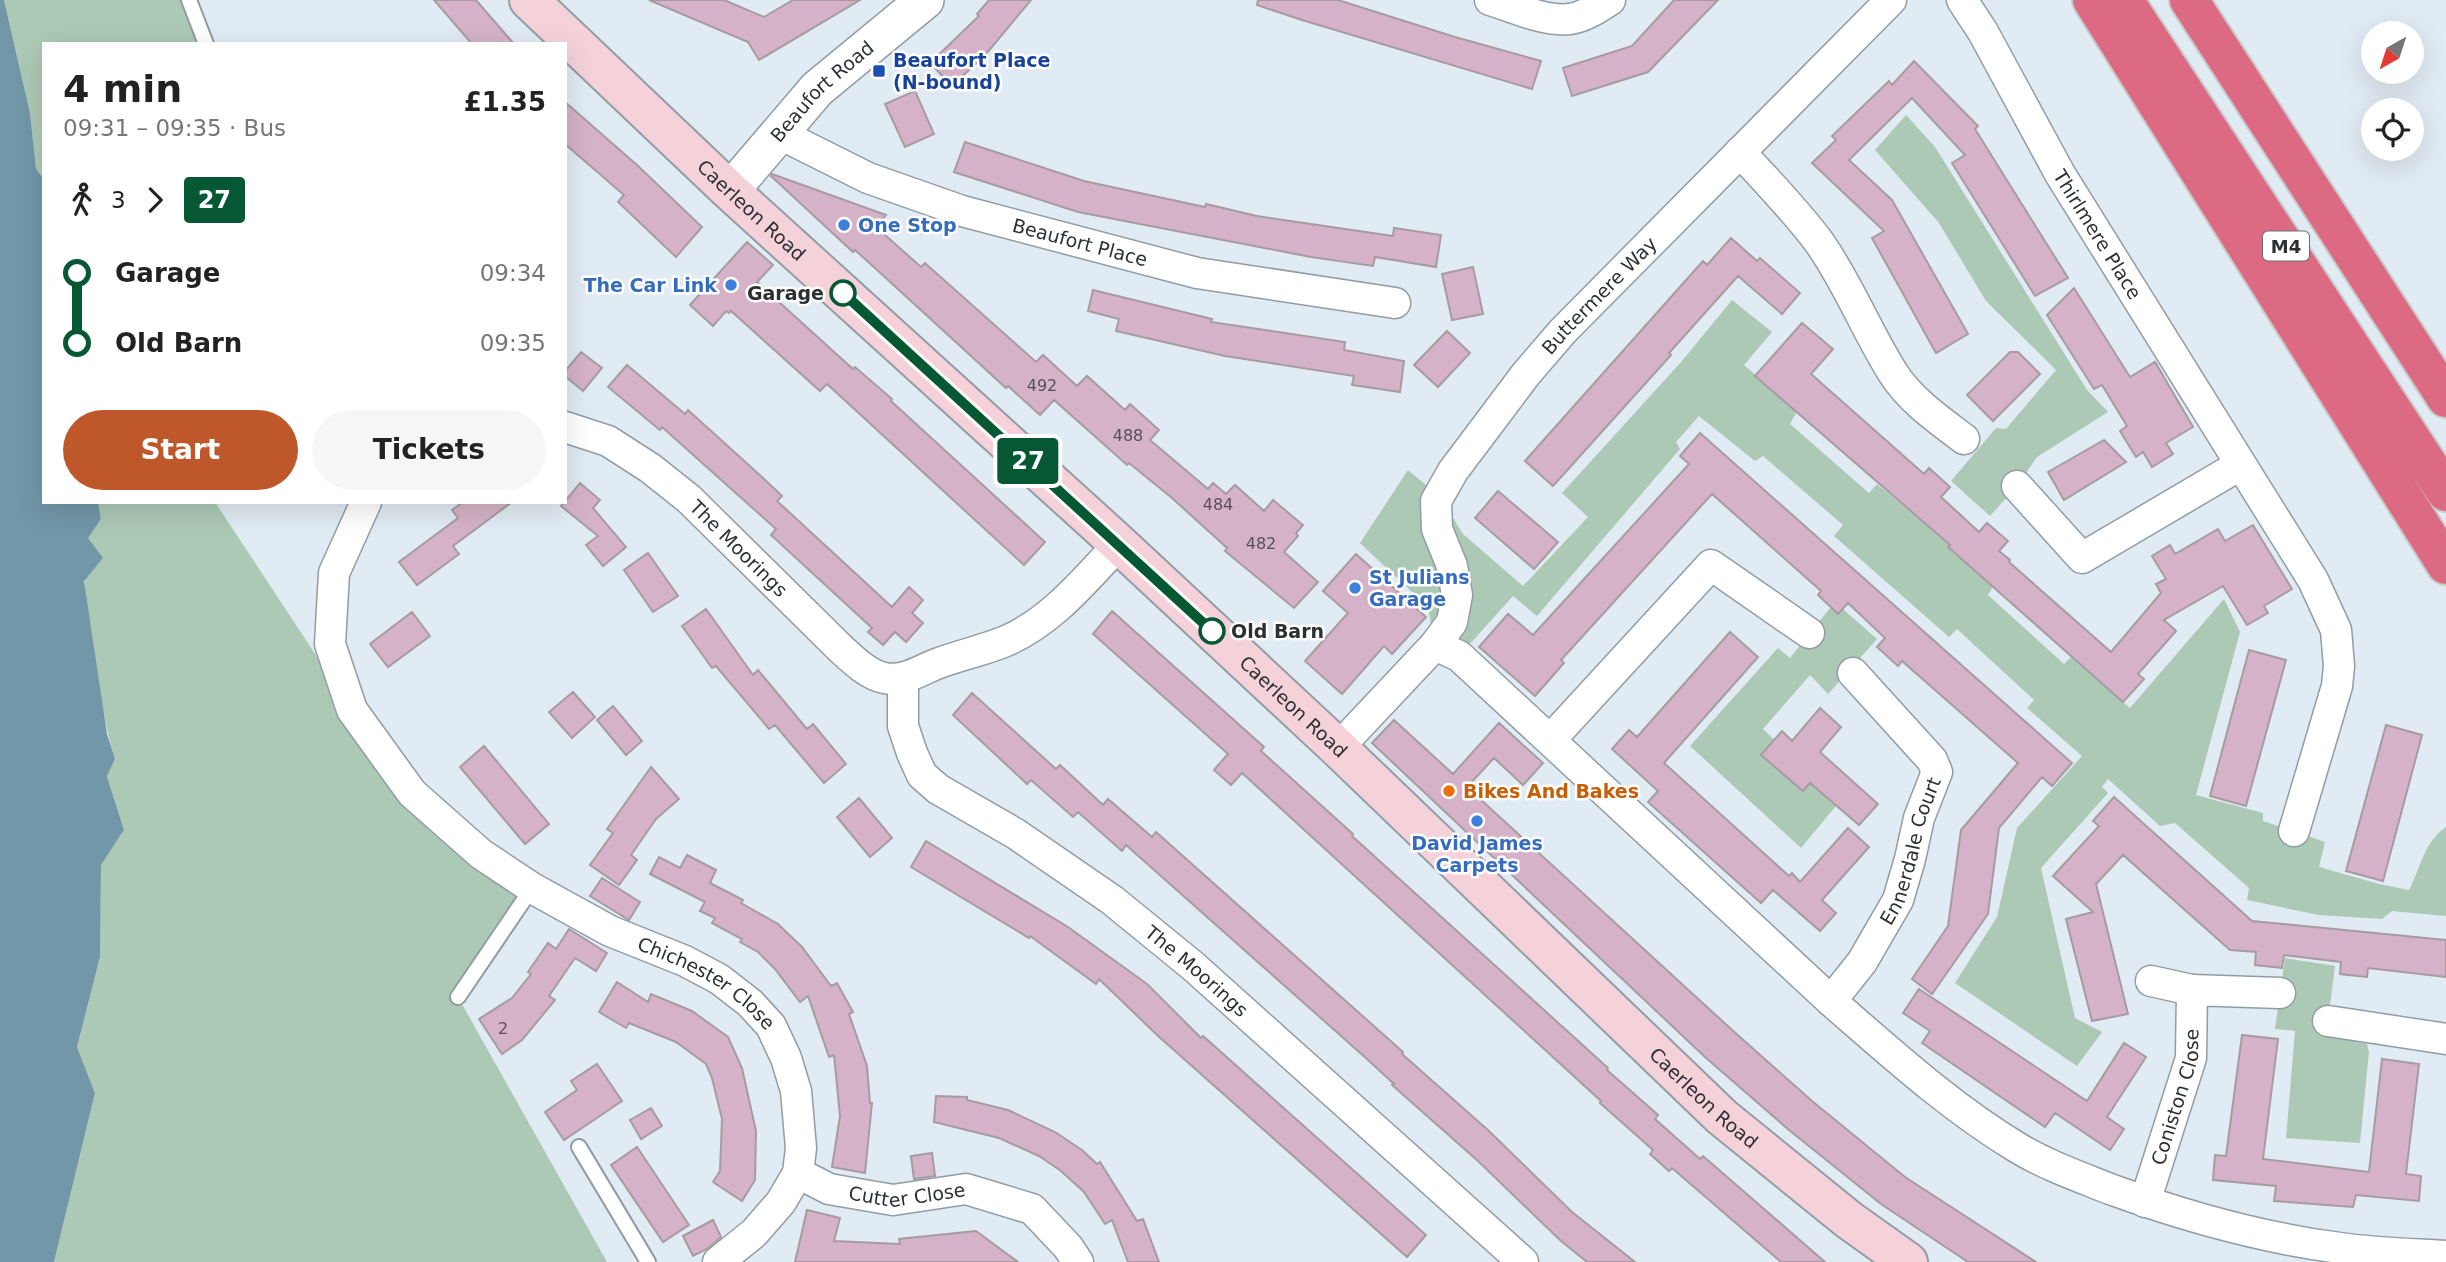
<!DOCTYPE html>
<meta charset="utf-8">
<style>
body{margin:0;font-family:"DejaVu Sans",sans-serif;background:#f6f6f6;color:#222;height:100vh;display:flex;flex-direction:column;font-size:26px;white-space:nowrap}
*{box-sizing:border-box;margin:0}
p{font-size:23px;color:#767676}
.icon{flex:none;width:38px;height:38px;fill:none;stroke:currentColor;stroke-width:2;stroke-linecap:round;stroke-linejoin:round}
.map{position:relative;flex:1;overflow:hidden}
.sheet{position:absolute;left:42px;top:42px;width:525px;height:462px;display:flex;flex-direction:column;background:#fff;border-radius:0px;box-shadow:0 7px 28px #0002}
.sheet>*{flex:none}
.badge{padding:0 14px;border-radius:5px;font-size:24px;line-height:46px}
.needle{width:46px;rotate:219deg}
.fabs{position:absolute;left:2361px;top:21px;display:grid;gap:14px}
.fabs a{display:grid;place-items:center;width:63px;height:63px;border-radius:50%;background:#fff;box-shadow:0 7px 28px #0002;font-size:35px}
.map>.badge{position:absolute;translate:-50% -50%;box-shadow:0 0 0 4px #fff}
.legs{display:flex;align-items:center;gap:10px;height:77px;padding:0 21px;font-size:23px}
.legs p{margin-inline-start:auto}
.head{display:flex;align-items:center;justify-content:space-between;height:119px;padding:0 21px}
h1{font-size:38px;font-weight:800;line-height:52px}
.action{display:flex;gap:14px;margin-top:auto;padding:14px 21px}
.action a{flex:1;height:80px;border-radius:42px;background:#be582b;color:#fff;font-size:28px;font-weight:800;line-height:80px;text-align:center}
.action a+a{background:#f6f6f6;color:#222}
ul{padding:0 21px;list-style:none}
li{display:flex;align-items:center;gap:24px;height:70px;font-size:26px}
li i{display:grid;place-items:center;width:10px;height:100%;margin:0 9px;background:currentColor}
li i::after{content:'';width:18px;height:18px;margin:-9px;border:5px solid;border-radius:50%;background:#fff}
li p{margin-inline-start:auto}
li:first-child i{background:linear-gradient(#0000 50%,currentColor 0)}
li:last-child i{background:linear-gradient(currentColor 50%,#0000 0)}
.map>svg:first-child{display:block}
</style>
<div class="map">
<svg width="2446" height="1262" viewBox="0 0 2446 1262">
<rect width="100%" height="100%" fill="#e1ebf3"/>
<path fill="#acc9b5" d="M 4,0 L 189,0 L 206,44 L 44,44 L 44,180 L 36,170 L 30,113 Z
M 1906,115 L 1935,147 L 2087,390 L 2108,412 L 2037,457 L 2017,486 L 1990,516 L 1951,481 L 1996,428 L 2006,429 L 2056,370 L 1986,301 L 1939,223 L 1875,150 Z
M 1732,300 L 1772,332 L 1744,365 L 1797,411 L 1790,424 L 1869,493 L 1877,484 L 1937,534 L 1993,586 L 1988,595 L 2064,664 L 2072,656 L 2130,708 L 2224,599 L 2240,632 L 2196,795 L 2263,813 L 2263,821 L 2325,842 L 2319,867 L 2379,884 L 2409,890 C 2421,867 2424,842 2446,827 L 2446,916 L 2392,911 L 2382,919 L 2319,915 L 2247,900 L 2249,888 L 2175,823 L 2160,826 L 2108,779 L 2102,787 L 2108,793 L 2041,868 L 2075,1018 L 2102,1032 L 2077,1066 L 1955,983 L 1997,917 L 2017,828 L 2082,756 L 2027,708 L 2034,700 L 1957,629 L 1949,637 L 1834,536 L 1843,525 L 1763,456 L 1755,461 L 1699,416 L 1676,442 L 1680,449 L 1537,616 L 1513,596 L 1459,656 L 1435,645 L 1428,607 L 1360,543 L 1408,470 L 1439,496 L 1463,534 L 1523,586 L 1588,517 L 1562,493 L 1682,361 Z
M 98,502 L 215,502 L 352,710 L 412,793 L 532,888 L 458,997 L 607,1262 L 54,1262 L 95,1093 L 77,1047 L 100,957 L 101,865 L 124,830 L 107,775 L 115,759 C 103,722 74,568 88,537 C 91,530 97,524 101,519 Z
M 1835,602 L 1877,639 L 1828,694 L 1810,675 L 1763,729 L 1840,801 L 1801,848 L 1690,746 L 1778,648 L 1790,658 Z
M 2285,958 L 2335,966 L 2328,1021 L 2330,1036 L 2367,1044 L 2369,1052 L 2360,1143 L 2286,1138 L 2295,1031 L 2275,1029 Z"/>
<path fill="#7197a8" d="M 0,0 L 4,0 L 30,113 L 36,169 L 44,180 L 44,502 L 98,502 L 101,519 L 88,538 L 103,558 L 84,581 L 107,734 L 115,759 L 107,776 L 124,830 L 101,865 L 100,957 L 77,1047 L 95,1093 L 54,1262 L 0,1262 Z"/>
<path fill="#d5b2c7" stroke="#a79ba2" stroke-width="2" d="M 434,0 L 476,0 L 514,44 L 472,44 Z
M 649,0 L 724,0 L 764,17 L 793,0 L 860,0 L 759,60 L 748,42 Z
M 989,0 L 1031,0 L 986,54 L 952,86 L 930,63 L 979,16 L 977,14 Z
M 1258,0 L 1338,0 L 1455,37 L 1541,61 L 1532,89 L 1302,20 L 1257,5 Z
M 1674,0 L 1718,0 L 1648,72 L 1572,96 L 1563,68 L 1632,46 Z
M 1914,61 L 1978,126 L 1975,129 L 2068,278 L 2035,296 L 1952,163 L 1965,155 L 1912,98 L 1849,160 L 1892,200 L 1968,334 L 1936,353 L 1872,238 L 1884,231 L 1812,163 L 1836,140 L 1832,136 L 1889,81 L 1892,85 Z
M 915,91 L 934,134 L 905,147 L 885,104 Z
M 565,102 L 637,165 L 702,227 L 676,257 L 618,202 L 624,195 L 565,144 Z
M 965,142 L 1084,181 L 1205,207 L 1206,204 L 1257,216 L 1393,236 L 1394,228 L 1441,235 L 1436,267 L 1375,257 L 1373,266 L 1311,257 L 1078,212 L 954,172 Z
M 772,174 L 886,215 L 876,227 L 921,267 L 925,263 L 1036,362 L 1043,355 L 1077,386 L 1087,376 L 1125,410 L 1130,404 L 1159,430 L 1150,440 L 1208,489 L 1213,483 L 1226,494 L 1235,485 L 1264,511 L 1273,500 L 1303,525 L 1296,533 L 1298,536 L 1284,552 L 1318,582 L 1294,608 L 1225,551 L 1227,548 L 1172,498 L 1129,463 L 1127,465 L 1054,400 L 1040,415 L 1008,386 L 1006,388 L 876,269 L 855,250 L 853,252 L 771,176 Z
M 1731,238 L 1757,261 L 1760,258 L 1800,293 L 1782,314 L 1738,276 L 1669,353 L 1671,355 L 1553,486 L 1525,461 L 1703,261 L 1707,265 Z
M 747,242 L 773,265 L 757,282 L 853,369 L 855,367 L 892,399 L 891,401 L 1045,542 L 1024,565 L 827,384 L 820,391 L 731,311 L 729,313 L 726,311 L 713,326 L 690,305 Z
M 1473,267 L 1483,314 L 1452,320 L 1442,274 Z
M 2074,288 L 2130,377 L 2155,362 L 2193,427 L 2166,443 L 2173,454 L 2152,467 L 2143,452 L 2136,457 L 2120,431 L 2127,426 L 2102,385 L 2094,389 L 2047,315 Z
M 1093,290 L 1212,319 L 1211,322 L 1345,342 L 1344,350 L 1404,361 L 1400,392 L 1352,385 L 1354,376 L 1225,356 L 1116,331 L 1119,319 L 1088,311 Z
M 1802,323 L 1833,349 L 1811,374 L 1924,474 L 1929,468 L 1950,487 L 1941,497 L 1979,532 L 1987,523 L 2008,541 L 1999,551 L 2010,560 L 2009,562 L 2111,652 L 2161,593 L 2156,584 L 2166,579 L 2152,556 L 2170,545 L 2175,554 L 2218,529 L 2225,541 L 2253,525 L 2292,589 L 2264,606 L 2268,613 L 2247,625 L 2223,586 L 2164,620 L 2176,631 L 2138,674 L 2144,679 L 2123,702 L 1948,547 L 1950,545 L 1755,376 Z
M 1447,331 L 1470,353 L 1438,387 L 1414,365 Z
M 581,352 L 602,368 L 583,391 L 565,376 L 565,371 Z
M 2010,352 L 2018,352 L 2040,374 L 1993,421 L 1967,395 Z
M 627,365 L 685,414 L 688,410 L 763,478 L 782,496 L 777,501 L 892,607 L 909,587 L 923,600 L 912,613 L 923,623 L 906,642 L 895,632 L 883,645 L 868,632 L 872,628 L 771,535 L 776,529 L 662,427 L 660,430 L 608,387 Z
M 1700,433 L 2072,763 L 2052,786 L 2042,777 L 1999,828 L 1988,914 L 1932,994 L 1912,979 L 1948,926 L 1961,830 L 2018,763 L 1902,661 L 1898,666 L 1877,647 L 1885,638 L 1848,603 L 1838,614 L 1818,595 L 1821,591 L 1712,494 L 1561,660 L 1564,663 L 1535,696 L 1479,647 L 1508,614 L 1533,635 L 1689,464 L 1680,456 Z
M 2104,440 L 2126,462 L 2064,500 L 2048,472 Z
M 580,483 L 600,500 L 593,508 L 626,547 L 603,566 L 586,545 L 598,536 L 561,506 Z
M 1498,491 L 1558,542 L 1534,569 L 1475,518 Z
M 463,502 L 512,502 L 453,546 L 459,554 L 417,585 L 399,562 L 458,518 L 452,510 Z
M 648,553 L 678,596 L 653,612 L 624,570 Z
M 1356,554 L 1426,617 L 1392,654 L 1384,646 L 1342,694 L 1305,661 L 1348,613 L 1323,591 Z
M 706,609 L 753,675 L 758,670 L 807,729 L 813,724 L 846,764 L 824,783 L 775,725 L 769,729 L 716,666 L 712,668 L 682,626 Z
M 1112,611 L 1264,747 L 1261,751 L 1353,834 L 1352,836 L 1608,1068 L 1607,1070 L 1658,1115 L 1655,1119 L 1700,1159 L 1703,1156 L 1825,1262 L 1781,1262 L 1672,1168 L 1669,1171 L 1650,1154 L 1653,1150 L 1600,1103 L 1601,1101 L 1242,773 L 1231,785 L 1214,770 L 1228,754 L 1093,634 Z
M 412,612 L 430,636 L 388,667 L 370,644 Z
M 1730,632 L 1758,657 L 1664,763 L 1789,876 L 1792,873 L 1800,882 L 1848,828 L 1869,847 L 1822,900 L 1836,913 L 1820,931 L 1773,890 L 1761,903 L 1648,802 L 1658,791 L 1612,749 L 1629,730 L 1637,737 Z
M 2249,650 L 2286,660 L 2246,806 L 2210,796 Z
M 573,692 L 595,717 L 572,738 L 549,712 Z
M 972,693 L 1056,769 L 1060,765 L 1103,805 L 1108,799 L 1152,837 L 1156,832 L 1403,1052 L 1402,1054 L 1489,1131 L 1572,1212 L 1635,1262 L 1587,1262 L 1561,1241 L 1478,1161 L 1392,1085 L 1394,1084 L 1367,1059 L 1126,845 L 1122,851 L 1078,812 L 1073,817 L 1031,780 L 1027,784 L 953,715 Z
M 613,706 L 642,741 L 626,755 L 597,720 Z
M 1820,708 L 1841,727 L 1820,752 L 1878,804 L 1859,825 L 1810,783 L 1803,791 L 1761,755 L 1782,731 L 1792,741 Z
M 1394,720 L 1453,774 L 1499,723 L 1543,763 L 1523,785 L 1494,758 L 1467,787 L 1731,1029 L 1812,1101 L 1905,1177 L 2036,1262 L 1968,1262 L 1881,1204 L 1789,1130 L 1705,1057 L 1372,743 Z
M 2386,725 L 2422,735 L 2383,881 L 2346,871 Z
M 484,746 L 549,824 L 525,844 L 460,767 Z
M 651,767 L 679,799 L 656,819 L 631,855 L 637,860 L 619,885 L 590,865 L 613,833 L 607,829 Z
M 2114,797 L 2252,921 L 2446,940 L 2446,977 L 2368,968 L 2367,977 L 2340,974 L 2341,962 L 2284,955 L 2282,968 L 2255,965 L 2256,952 L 2230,950 L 2123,855 L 2096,884 L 2128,1014 L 2092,1021 L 2066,919 L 2093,912 L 2053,876 L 2099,826 L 2093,821 Z
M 859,798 L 892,838 L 870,857 L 837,817 Z
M 926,841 L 1068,927 L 1147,984 L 1201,1038 L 1203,1036 L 1426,1235 L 1407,1257 L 1157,1035 L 1099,979 L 1096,984 L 1030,936 L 1029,938 L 911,867 Z
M 687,855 L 716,870 L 710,883 L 743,900 L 741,903 L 778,924 L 802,947 L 831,986 L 837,983 L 853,1012 L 849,1014 L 867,1066 L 870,1103 L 872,1103 L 865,1173 L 832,1167 L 840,1116 L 834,1055 L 829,1057 L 808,996 L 800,1002 L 775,969 L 758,952 L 740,942 L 742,939 L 712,923 L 715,918 L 700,911 L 705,902 L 650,874 L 659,857 L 680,868 Z
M 602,878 L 640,902 L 629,920 L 590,896 Z
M 569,929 L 607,953 L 596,971 L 575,958 L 549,996 L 555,1000 L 522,1040 L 502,1054 L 479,1019 L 512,998 L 531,974 L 528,972 L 548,943 L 556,949 Z
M 617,982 L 648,1002 L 651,994 L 692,1011 L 728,1037 L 742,1068 L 756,1131 L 755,1180 L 742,1201 L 713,1182 L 720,1171 L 722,1119 L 712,1078 L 706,1064 L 676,1042 L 629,1023 L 626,1028 L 599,1012 Z
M 1919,989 L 2087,1101 L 2124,1043 L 2146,1057 L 2107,1117 L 2124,1129 L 2110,1150 L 2055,1113 L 2045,1127 L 1922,1043 L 1930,1031 L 1903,1013 Z
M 2242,1035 L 2278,1039 L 2263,1159 L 2369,1172 L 2382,1059 L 2419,1064 L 2406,1174 L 2421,1176 L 2419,1201 L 2356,1195 L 2353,1207 L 2274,1201 L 2276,1186 L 2213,1180 L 2215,1155 L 2226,1156 Z
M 597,1064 L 622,1101 L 564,1140 L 545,1112 L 577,1090 L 571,1081 Z
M 936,1096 L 967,1097 L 967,1100 L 1008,1110 L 1055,1132 L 1082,1150 L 1097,1164 L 1100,1162 L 1137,1221 L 1143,1219 L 1159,1262 L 1128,1262 L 1112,1220 L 1105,1224 L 1084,1192 L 1061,1171 L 1039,1156 L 999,1138 L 934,1122 Z
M 651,1108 L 662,1126 L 641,1139 L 630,1120 Z
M 637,1147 L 689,1225 L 663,1242 L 611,1165 Z
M 932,1153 L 935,1176 L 914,1179 L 911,1156 Z
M 807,1210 L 840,1218 L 834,1241 L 900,1244 L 899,1239 L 976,1231 L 1018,1262 L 795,1262 Z
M 713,1220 L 721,1237 L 707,1249 L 693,1256 L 683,1236 Z"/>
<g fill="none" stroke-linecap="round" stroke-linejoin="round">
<defs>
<path id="service" d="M 189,0 L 206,44
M 458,997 L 532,888
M 579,1147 L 648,1262"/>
<g id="minor">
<path d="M 1490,0 C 1514,7 1544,22 1570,19 C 1584,17 1598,8 1610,0"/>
<path id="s1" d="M 1962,0 L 1983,32 L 2060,174 L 2313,580 L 2336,630 L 2339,666 L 2337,686 L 2294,831"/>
<path id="s2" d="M 780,134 L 868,178 L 962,211 L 1197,273 L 1395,303"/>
<path d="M 1740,152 C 1767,181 1795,210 1819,242 C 1848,283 1866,330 1893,373 C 1910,400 1939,420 1964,439"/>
<path id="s3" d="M 565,427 L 608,441 L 650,468 L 689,499 L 840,648 C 852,659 867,674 884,678 C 905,682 920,670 939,663 C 961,655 984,650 1006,641 C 1052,621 1085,580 1119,544"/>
<path d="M 2017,486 L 2082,558 L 2240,465"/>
<path id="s4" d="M 366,502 L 334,573 L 330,644 L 352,710 L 412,793 L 481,854 L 532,888 L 610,931 L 685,961 L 719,979 L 750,1003 L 771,1026 L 786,1058 L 796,1091 L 801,1148 L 798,1173 L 781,1202 L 754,1233 L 718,1262"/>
<path d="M 1435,645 L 1459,656 L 1831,1001 C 1891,1053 1950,1107 2018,1148 C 2046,1165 2080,1177 2110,1189 C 2184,1216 2262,1238 2340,1248 C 2375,1253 2411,1254 2446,1256"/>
<path id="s5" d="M 903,679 L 903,726 L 912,753 L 922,775 L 938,789 L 1016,834 L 1112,900 L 1193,966 L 1523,1262"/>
<path d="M 1551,739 L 1711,565 L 1809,633"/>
<path id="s6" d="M 1338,748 L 1435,645 L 1452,622 L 1457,595 L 1452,566 L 1437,529 L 1436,501 L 1453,471 L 1526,374 L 1563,331 L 1891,0"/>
<path d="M 2151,981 L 2192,990"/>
<path id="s7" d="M 1831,1001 L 1862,962 L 1898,900 L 1910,859 L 1919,818 L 1937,772 L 1932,760 L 1853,673"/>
<path d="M 2328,1021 L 2446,1039"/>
<path id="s8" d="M 798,1173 L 829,1189 L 893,1200 L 966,1189 L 1032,1209 L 1068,1247 L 1078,1262"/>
<path id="s9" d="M 2145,1202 L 2191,1058 L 2192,990 L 2280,993"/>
</g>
<g id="tertiary">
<path id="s10" d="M 730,191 L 817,89 L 925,0"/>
</g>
<g id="secondary">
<path id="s11" d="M 529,0 L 730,191 L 1119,544 L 1338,748 L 1722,1117 L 1849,1220 L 1908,1262"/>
</g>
<path id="motorway" d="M 2092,0 L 2446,565
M 2124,0 L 2446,492
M 2189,0 L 2446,398"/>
</defs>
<use href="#service" stroke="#929ca4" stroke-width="18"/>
<use href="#minor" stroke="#929ca4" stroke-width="33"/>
<use href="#tertiary" stroke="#929ca4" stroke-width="40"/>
<use href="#secondary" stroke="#929ca4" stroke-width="42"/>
<use href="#motorway" stroke="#c8c9ca" stroke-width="42"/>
<use href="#service" stroke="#fff" stroke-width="14"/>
<use href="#minor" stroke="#fff" stroke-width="30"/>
<use href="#tertiary" stroke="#fff" stroke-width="37"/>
<use href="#secondary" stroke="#f5d2da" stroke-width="38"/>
<use href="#motorway" stroke="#dd6a83" stroke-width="38"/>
</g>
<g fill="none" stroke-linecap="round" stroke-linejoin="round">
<defs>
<path id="line-1" d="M 843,293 L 1212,631"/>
</defs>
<use href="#line-1" stroke="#fff" stroke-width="16"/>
<use href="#line-1" stroke="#065834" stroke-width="10"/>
</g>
<rect fill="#1a4fb4" stroke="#fff" stroke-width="2.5" x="872" y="64" width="14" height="14" rx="3.5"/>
<g fill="#3f7fe0" stroke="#fff" stroke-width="2.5">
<circle cx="844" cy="225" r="7"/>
<circle cx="731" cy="285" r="7"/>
<circle cx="1355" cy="588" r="7"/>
<circle cx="1477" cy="821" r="7"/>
</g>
<g fill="#fff" stroke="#065834" stroke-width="3.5">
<circle cx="843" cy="293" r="12"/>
<circle cx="1212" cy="631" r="12"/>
</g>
<circle fill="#e8710a" stroke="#fff" stroke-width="2.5" cx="1449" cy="791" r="7"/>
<g text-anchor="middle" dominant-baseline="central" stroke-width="5" stroke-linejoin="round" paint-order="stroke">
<g font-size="16" fill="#565058">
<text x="1042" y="385">492</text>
<text x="1128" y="435">488</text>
<text x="1218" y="504">484</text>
<text x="1261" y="543">482</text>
<text x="503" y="1028">2</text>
</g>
<rect fill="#fff" stroke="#6b6e70" stroke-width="2" x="2263" y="231.5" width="46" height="29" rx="5"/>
<g font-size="18" font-weight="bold" fill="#2c3033">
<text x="2286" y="246">M4</text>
</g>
<g font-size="19" font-weight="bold" fill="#164399" stroke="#fff" text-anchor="start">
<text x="893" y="60">Beaufort Place<tspan x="893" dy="22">(N-bound)</tspan></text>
</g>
<g font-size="19" fill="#2c3033" stroke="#fff">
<text stroke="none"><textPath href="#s10" startOffset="136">Beaufort Road</textPath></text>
<text stroke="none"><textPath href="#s11" startOffset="306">Caerleon Road</textPath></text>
<text stroke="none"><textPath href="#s1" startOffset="271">Thirlmere Place</textPath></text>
<text stroke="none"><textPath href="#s2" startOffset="320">Beaufort Place</textPath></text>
<text stroke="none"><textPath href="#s6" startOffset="558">Buttermere Way</textPath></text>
<text stroke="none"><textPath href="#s3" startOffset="215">The Moorings</textPath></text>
<text stroke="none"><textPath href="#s11" startOffset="1041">Caerleon Road</textPath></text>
<text stroke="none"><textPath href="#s7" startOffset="172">Ennerdale Court</textPath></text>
<text stroke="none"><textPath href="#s5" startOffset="438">The Moorings</textPath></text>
<text stroke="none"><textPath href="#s4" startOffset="674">Chichester Close</textPath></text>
<text stroke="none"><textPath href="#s11" startOffset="1608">Caerleon Road</textPath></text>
<text stroke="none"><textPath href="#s9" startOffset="110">Coniston Close</textPath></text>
<text stroke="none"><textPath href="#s8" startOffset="114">Cutter Close</textPath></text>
</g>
<g font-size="19" font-weight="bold" fill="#366cbe" stroke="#fff" text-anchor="start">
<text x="858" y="225">One Stop</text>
<text x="717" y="285" text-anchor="end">The Car Link</text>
<text x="1369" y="577">St Julians<tspan x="1369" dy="22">Garage</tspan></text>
<text x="1477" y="843" text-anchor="middle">David James<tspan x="1477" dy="22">Carpets</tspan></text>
</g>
<g font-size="19" font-weight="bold" fill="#2c3033" stroke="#fff" text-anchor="end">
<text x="824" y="293">Garage</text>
<text x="1231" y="631" text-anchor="start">Old Barn</text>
</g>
<g font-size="19" font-weight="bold" fill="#c56008" stroke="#fff" text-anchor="start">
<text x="1463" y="791">Bikes And Bakes</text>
</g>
</g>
</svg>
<div class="fabs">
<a><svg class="needle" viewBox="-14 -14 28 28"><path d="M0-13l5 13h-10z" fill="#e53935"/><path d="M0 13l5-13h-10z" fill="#767676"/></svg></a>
<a><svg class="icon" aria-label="locate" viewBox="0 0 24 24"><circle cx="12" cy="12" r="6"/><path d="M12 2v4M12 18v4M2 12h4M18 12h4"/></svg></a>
</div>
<b class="badge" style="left:1028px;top:461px;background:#065834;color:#fff">27</b>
<section class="sheet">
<div class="head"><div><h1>4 min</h1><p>09:31 – 09:35 · Bus</p></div><b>£1.35</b></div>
<div class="legs"><svg class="icon" aria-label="walk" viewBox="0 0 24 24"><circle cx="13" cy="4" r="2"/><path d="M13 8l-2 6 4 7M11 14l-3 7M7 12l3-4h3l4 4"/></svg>3<svg class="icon" aria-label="forward" viewBox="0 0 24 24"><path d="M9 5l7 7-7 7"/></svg><b class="badge" style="background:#065834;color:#fff">27</b></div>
<ul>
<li><i style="color:#065834"></i><b>Garage</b><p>09:34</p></li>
<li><i style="color:#065834"></i><b>Old Barn</b><p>09:35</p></li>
</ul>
<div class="action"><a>Start</a><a>Tickets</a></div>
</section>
</div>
